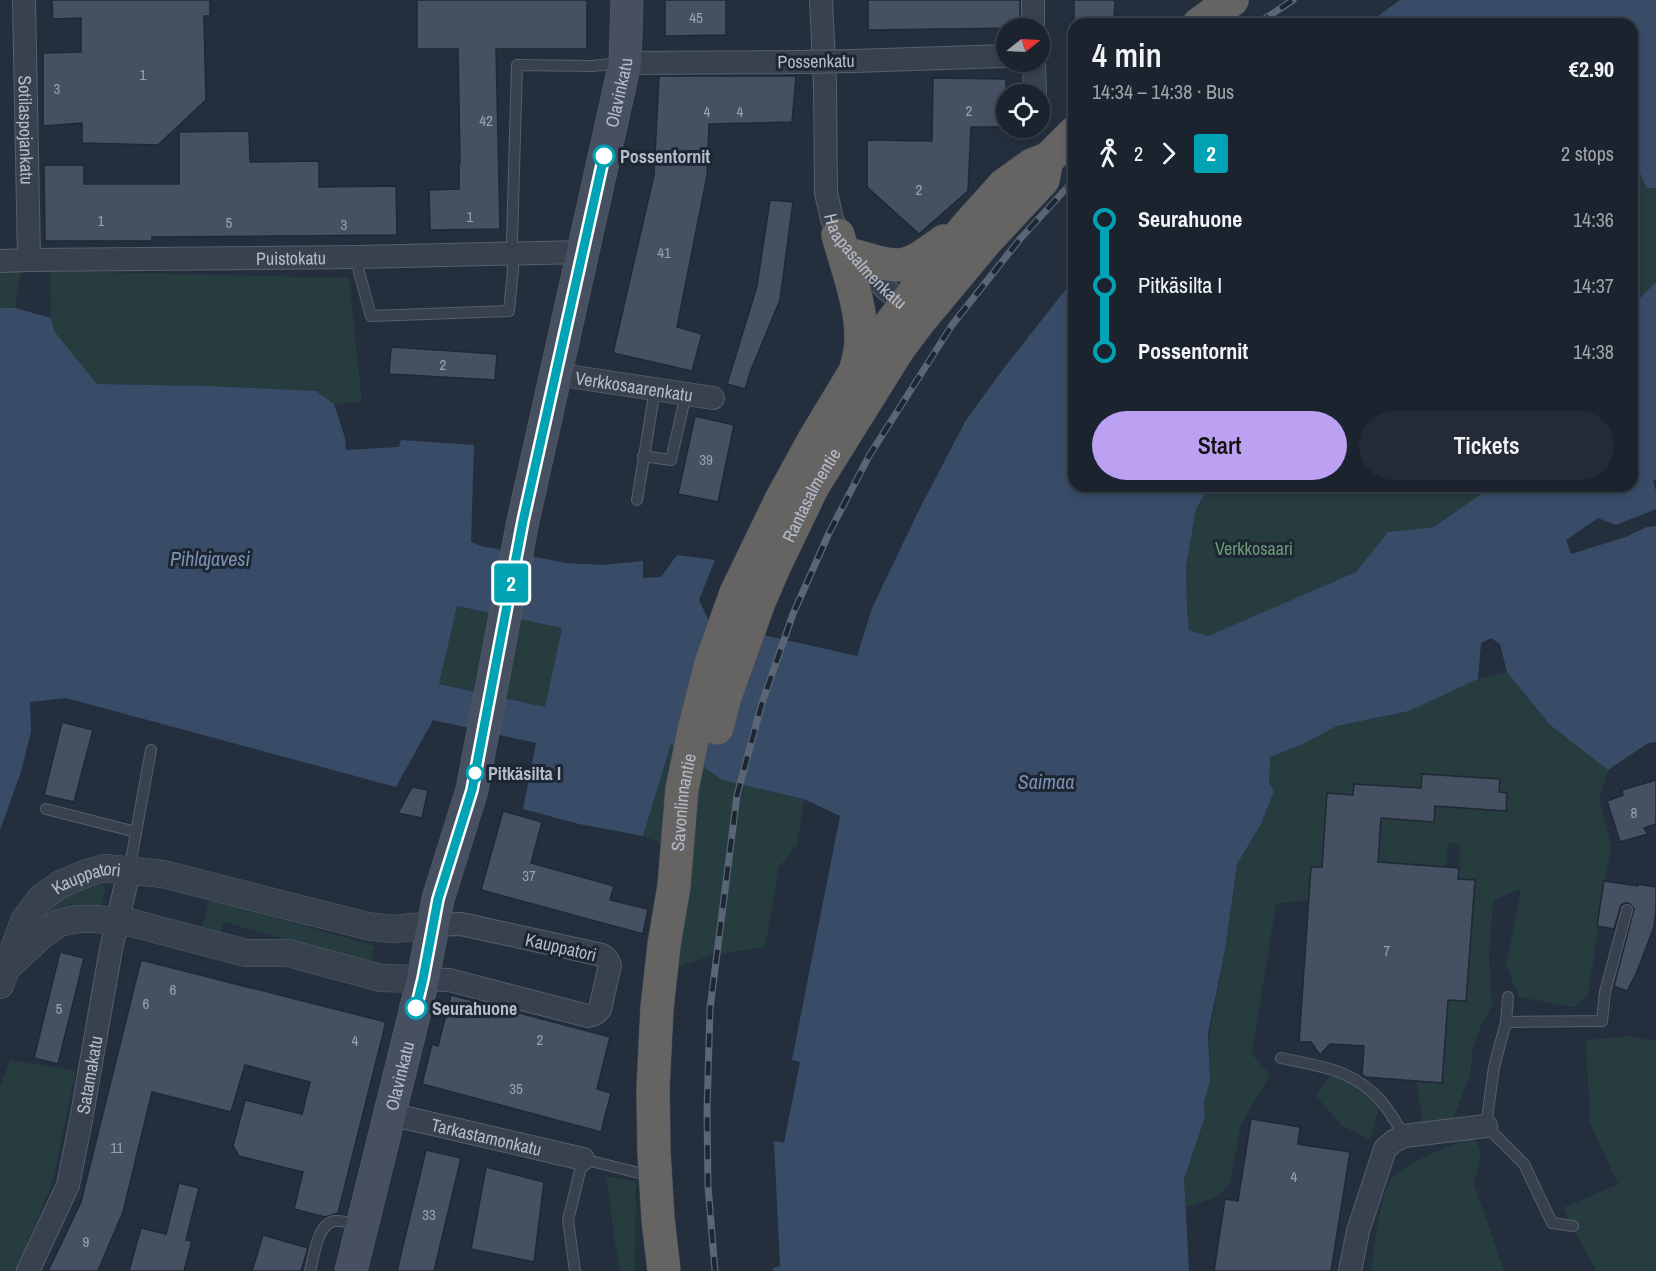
<!DOCTYPE html>
<meta charset="utf-8">
<style>
body{margin:0;font-family:"Archivo Narrow",sans-serif;background:#242b36;color:#f1f3f6;height:100vh;display:flex;flex-direction:column;font-size:22px;white-space:nowrap}
*{box-sizing:border-box;margin:0}
p{font-size:20px;color:#a0a4aa}
.icon{flex:none;width:33px;height:33px;fill:none;stroke:currentColor;stroke-width:2;stroke-linecap:round;stroke-linejoin:round}
.map{position:relative;flex:1;overflow:hidden}
.side{position:absolute;left:1068px;top:18px;width:570px;height:474px;display:flex;flex-direction:column;background:#1b232e;border-radius:18px;box-shadow:0 3px 9px #0003,0 0 0 2px #39404a}
.side>*{flex:none}
.badge{padding:0 12px;border-radius:4px;font-size:21px;line-height:39px}
.needle{width:39px;rotate:72deg}
.buttons{position:absolute;left:996px;top:18px;display:grid;gap:12px}
.buttons a{display:grid;place-items:center;width:54px;height:54px;border-radius:50%;background:#1b232e;box-shadow:0 3px 9px #0003,0 0 0 2px #39404a;font-size:30px}
.map>.badge{position:absolute;translate:-50% -50%;box-shadow:0 0 0 3px #fff}
.legs{display:flex;align-items:center;gap:9px;height:66px;padding:0 24px;font-size:20px}
.legs p{margin-inline-start:auto}
.headline{display:flex;align-items:center;justify-content:space-between;height:102px;padding:0 24px}
h1{font-size:33px;font-weight:600;line-height:45px}
.button{display:flex;gap:12px;margin-top:auto;padding:12px 24px}
.button a{flex:1;height:69px;border-radius:36px;background:#bca0f2;color:#111;font-size:24px;font-weight:600;line-height:69px;text-align:center}
.button a+a{background:#242b36;color:#f1f3f6}
ul{padding:0 24px;list-style:none}
li{display:flex;align-items:center;gap:21px;height:66px;font-size:22px}
li i{display:grid;place-items:center;width:9px;height:100%;margin:0 8px;background:currentColor}
li i::after{content:'';width:15px;height:15px;margin:-8px;border:4px solid;border-radius:50%;background:#1b232e}
li p{margin-inline-start:auto}
li:first-child i{background:linear-gradient(#0000 50%,currentColor 0)}
li:last-child i{background:linear-gradient(currentColor 50%,#0000 0)}
.map>svg:first-child{display:block}
</style>
<div class="map">
<svg width="1656" height="1271" viewBox="0 0 1656 1271">
<rect width="100%" height="100%" fill="#242f3e"/>
<path fill="#263c3f" d="M 1632,147 L 1637,167 L 1647,188 L 1656,188 L 1656,282 L 1632,306 Z
M 0,268 L 21,271 L 15,308 L 0,308 Z
M 50,271 L 349,278 L 362,402 L 334,404 L 316,391 L 209,386 L 97,384 L 54,331 L 51,318 Z
M 1208,486 L 1492,486 L 1434,527 L 1388,532 L 1356,572 L 1208,636 L 1189,630 L 1187,610 L 1186,567 L 1196,509 L 1209,488 Z
M 456,606 L 562,628 L 545,707 L 439,684 Z
M 1507,672 L 1550,725 L 1608,770 L 1599,800 L 1612,848 L 1607,869 L 1588,995 L 1575,1007 L 1519,997 L 1506,965 L 1521,889 L 1493,900 L 1489,957 L 1492,1005 L 1481,1026 L 1473,1047 L 1470,1075 L 1453,1120 L 1423,1123 L 1416,1081 L 1442,1083 L 1448,1000 L 1466,1001 L 1475,880 L 1458,879 L 1461,844 L 1448,843 L 1446,867 L 1393,863 L 1377,874 L 1381,818 L 1434,822 L 1435,806 L 1506,810 L 1507,793 L 1499,792 L 1499,779 L 1422,774 L 1421,788 L 1355,784 L 1353,795 L 1327,793 L 1322,867 L 1311,867 L 1309,900 L 1276,904 L 1256,1028 L 1251,1053 L 1270,1075 L 1241,1124 L 1230,1184 L 1217,1197 L 1185,1207 L 1184,1179 L 1205,1117 L 1204,1103 L 1210,1080 L 1210,1031 L 1225,950 L 1237,864 L 1261,824 L 1269,783 L 1269,757 L 1301,745 L 1337,726 L 1409,711 L 1478,679 Z
M 671,744 L 722,780 L 804,799 L 797,845 L 779,867 L 765,947 L 717,954 L 667,970 L 665,845 L 643,836 Z
M 91,884 L 106,886 L 101,909 L 39,921 L 51,903 Z
M 210,899 L 375,946 L 370,963 L 224,922 L 221,932 L 202,927 Z
M 1628,1036 L 1656,1041 L 1656,1271 L 1596,1271 L 1563,1208 L 1618,1184 L 1590,1123 L 1586,1040 Z
M 10,1060 L 76,1071 L 52,1184 L 16,1271 L 0,1271 L 0,1088 Z
M 1334,1069 L 1381,1101 L 1370,1140 L 1341,1125 L 1316,1096 Z
M 1469,1138 L 1477,1141 L 1481,1154 L 1474,1184 L 1504,1271 L 1371,1271 C 1375,1249 1378,1197 1391,1180 C 1404,1163 1449,1147 1469,1138 Z
M 606,1176 L 636,1182 L 635,1271 L 621,1271 L 616,1250 Z"/>
<path fill="#394c67" fill-rule="evenodd" d="M 1400,0 L 1656,0 L 1656,188 L 1647,188 L 1637,167 L 1632,147 L 1632,24 L 1367,24 Z
M 1074,279 L 1074,486 L 1208,486 L 1209,487 L 1196,509 L 1186,567 L 1187,610 L 1189,630 L 1208,636 L 1356,572 L 1388,532 L 1434,527 L 1492,486 L 1632,486 L 1632,306 L 1656,282 L 1656,479 L 1653,481 L 1656,491 L 1656,509 L 1616,525 L 1598,518 L 1566,540 L 1571,554 L 1626,537 L 1647,527 L 1656,526 L 1656,742 L 1648,743 L 1608,770 L 1550,725 L 1507,672 L 1500,644 L 1491,638 L 1481,643 L 1478,679 L 1409,711 L 1337,726 L 1301,745 L 1270,757 L 1269,783 L 1274,791 L 1261,824 L 1237,864 L 1225,950 L 1208,1033 L 1210,1080 L 1204,1103 L 1205,1117 L 1184,1179 L 1189,1271 L 773,1271 L 773,1268 L 780,1266 L 774,1141 L 784,1143 L 800,1062 L 792,1060 L 840,816 L 804,799 L 722,780 L 671,744 L 643,836 L 579,824 L 523,809 L 536,743 L 433,720 L 396,787 L 66,698 L 30,702 L 31,732 L 21,772 L 0,830 L 0,308 L 15,308 L 51,318 L 54,331 L 97,384 L 209,386 L 316,391 L 334,404 L 345,438 L 346,450 L 399,447 L 401,440 L 474,445 L 471,542 L 481,546 L 566,563 L 602,565 L 643,561 L 643,578 L 661,577 L 677,555 L 715,560 L 699,600 L 710,623 L 857,656 L 872,608 L 920,508 L 966,420 L 1004,368 ZM 457,606 L 562,628 L 545,707 L 439,684 Z"/>
<path fill="#455162" stroke="#1f2835" stroke-width="1.5" d="M 52,0 L 210,0 L 210,16 L 204,16 L 206,100 L 158,145 L 82,143 L 82,123 L 43,126 L 43,53 L 81,52 L 81,18 L 53,19 Z
M 417,0 L 587,0 L 587,49 L 496,49 L 500,229 L 430,230 L 429,190 L 459,189 L 459,163 L 460,163 L 458,49 L 417,49 Z
M 665,0 L 726,0 L 726,35 L 665,36 Z
M 868,0 L 1020,0 L 1020,28 L 868,30 Z
M 1074,0 L 1115,0 L 1114,22 L 1074,22 Z
M 659,76 L 796,76 L 792,122 L 709,124 L 707,176 L 677,327 L 702,334 L 692,371 L 613,353 L 654,175 Z
M 933,78 L 1006,79 L 1006,127 L 971,127 L 968,191 L 919,234 L 867,187 L 867,140 L 932,141 Z
M 249,131 L 250,162 L 319,161 L 319,187 L 396,186 L 397,235 L 152,237 L 152,241 L 45,241 L 44,165 L 84,165 L 84,184 L 179,184 L 179,132 Z
M 770,200 L 793,202 L 780,300 L 751,370 L 745,389 L 727,384 L 757,286 Z
M 391,347 L 497,354 L 495,380 L 389,374 Z
M 695,416 L 734,425 L 718,502 L 678,494 Z
M 62,722 L 93,730 L 74,802 L 44,795 Z
M 1422,774 L 1500,779 L 1499,792 L 1507,793 L 1506,811 L 1435,806 L 1434,822 L 1381,818 L 1378,862 L 1459,868 L 1458,879 L 1475,880 L 1466,1001 L 1448,1000 L 1442,1083 L 1366,1077 L 1362,1075 L 1364,1046 L 1330,1044 L 1320,1055 L 1311,1042 L 1299,1042 L 1311,867 L 1322,867 L 1327,793 L 1353,795 L 1354,784 L 1421,788 Z
M 1656,780 L 1656,824 L 1644,828 L 1648,834 L 1620,842 L 1607,801 L 1623,795 L 1622,790 Z
M 412,787 L 428,790 L 422,818 L 398,813 Z
M 503,811 L 542,822 L 531,863 L 614,886 L 610,900 L 648,909 L 643,934 L 481,890 Z
M 1604,881 L 1638,886 L 1638,884 L 1656,887 L 1656,908 L 1654,927 L 1636,974 L 1627,991 L 1614,986 L 1634,909 L 1629,903 L 1625,903 L 1621,905 L 1614,929 L 1597,926 Z
M 60,952 L 84,958 L 58,1064 L 34,1058 Z
M 141,960 L 386,1022 L 338,1213 L 325,1217 L 294,1209 L 303,1172 L 239,1156 L 233,1146 L 245,1100 L 302,1114 L 310,1082 L 245,1065 L 231,1112 L 152,1092 L 123,1212 L 98,1271 L 48,1271 L 81,1202 Z
M 451,995 L 610,1037 L 597,1089 L 611,1093 L 601,1132 L 422,1084 L 432,1044 L 438,1046 Z
M 1251,1119 L 1300,1127 L 1298,1144 L 1350,1152 L 1331,1271 L 1214,1271 L 1225,1199 L 1238,1201 Z
M 426,1150 L 461,1158 L 434,1271 L 397,1271 Z
M 486,1167 L 544,1182 L 534,1262 L 471,1249 Z
M 179,1183 L 199,1188 L 186,1240 L 192,1241 L 184,1271 L 129,1271 L 141,1228 L 166,1234 Z
M 263,1235 L 308,1248 L 301,1271 L 252,1271 Z"/>
<g fill="none" stroke-linecap="round" stroke-linejoin="round">
<defs>
<path id="service" d="M 358,257 L 359,272 L 371,316 L 509,311 L 513,270 L 512,241 L 517,65 L 592,66 L 622,63
M 643,456 L 671,460 L 686,394
M 637,500 L 655,389
M 46,809 L 136,832
M 129,871 L 151,750
M 1508,997 L 1506,1022 L 1494,1067 L 1486,1126 L 1524,1164 L 1552,1223 L 1573,1226
M 1506,1022 L 1602,1021 L 1605,992 L 1627,910
M 1281,1058 C 1319,1066 1353,1069 1381,1101 C 1390,1111 1397,1124 1404,1136
M 310,1271 C 314,1257 317,1223 335,1221 C 342,1220 352,1224 359,1225
M 575,1271 L 568,1220 L 583,1159 L 639,1173"/>
<g id="minor">
<path id="s1" d="M 24,0 L 29,260"/>
<path id="s2" d="M 821,0 L 825,85 L 826,193 L 832,219 L 838,235 L 869,272 L 886,289 L 914,313"/>
<path d="M 1033,0 L 1033,28"/>
<path d="M 853,61 L 1006,56"/>
<path d="M 1034,62 L 1035,94"/>
<path d="M 625,63 L 802,62"/>
<path id="s3" d="M 0,261 L 29,260 L 358,257 L 582,252"/>
<path id="s4" d="M 555,374 L 713,398"/>
<path d="M 423,979 L 449,980 L 588,1016 L 595,1014 L 600,1009 L 610,965 L 607,959 L 602,955 L 461,924 L 433,925"/>
<path id="s5" d="M 390,1114 L 583,1159"/>
<path id="s6" d="M 28,1271 L 68,1185 L 81,1120 L 111,949 L 129,871"/>
<path d="M 1350,1271 L 1358,1231 L 1385,1149 L 1394,1141 L 1404,1136 L 1486,1126"/>
</g>
<g id="tertiary">
<path d="M 11,964 L 42,935 L 59,923 L 79,919 L 96,919 L 132,923 L 246,953 L 288,953 L 381,978 L 423,979"/>
<path id="s7" d="M 0,985 L 25,919 L 41,898 L 61,884 L 87,873 L 105,868 L 163,874 L 367,926 L 392,929 L 433,925"/>
</g>
<g id="secondary">
<path id="s8" d="M 351,1271 L 423,979 L 438,899 L 472,790 L 523,521 L 625,63 L 627,0"/>
</g>
<g id="trunk">
<path d="M 1199,24 L 1232,0"/>
<path d="M 838,235 C 847,269 862,305 861,341 C 861,350 858,360 856,369"/>
<path d="M 856,256 C 903,270 904,270 944,241"/>
<path id="s9" d="M 717,728 L 724,700 L 759,602 L 774,567 L 813,486 L 899,348 L 921,319 L 986,241 L 1043,180 L 1047,159"/>
<path id="s10" d="M 664,1271 L 658,1219 L 654,1152 L 653,1089 L 657,1008 L 664,945 L 674,886 L 682,789 L 695,726 L 711,663 L 736,593 L 781,500 L 815,438 L 856,370 L 922,282 L 968,225 L 1004,185 L 1032,165 L 1048,159 L 1074,133"/>
</g>
</defs>
<use href="#service" stroke="#565f6c" stroke-width="12"/>
<use href="#minor" stroke="#565f6c" stroke-width="24"/>
<use href="#tertiary" stroke="#565f6c" stroke-width="28"/>
<use href="#secondary" stroke="#565f6c" stroke-width="33"/>
<use href="#trunk" stroke="#434c59" stroke-width="34"/>
<use href="#service" stroke="#38414e" stroke-width="10"/>
<use href="#minor" stroke="#38414e" stroke-width="22"/>
<use href="#tertiary" stroke="#38414e" stroke-width="27"/>
<use href="#secondary" stroke="#465061" stroke-width="32"/>
<use href="#trunk" stroke="#656462" stroke-width="33"/>
<defs>
<path id="rail" d="M 1257,24 L 1293,0
M 715,1271 L 708,1186 L 707,1111 L 710,1009 L 737,795 L 762,703 L 793,614 L 829,533 L 869,456 L 952,325 L 1020,239 L 1074,180"/>
</defs>
<use href="#rail" stroke="#5a6575" stroke-width="7"/>
<use href="#rail" stroke="#1d2633" stroke-width="4.5" stroke-dasharray="14" stroke-linecap="butt"/>
<defs>
<path id="minor-bridge" d="M 802,62 L 853,61"/>
</defs>
<use href="#minor-bridge" stroke="#565f6c" stroke-width="24" stroke-linecap="butt"/>
<use href="#minor-bridge" stroke="#38414e" stroke-width="22"/>
</g>
<g fill="none" stroke-linecap="round" stroke-linejoin="round">
<defs>
<path id="line-1" d="M 416,1008 L 423,979 L 438,899 L 472,790 L 523,521 L 604,156"/>
</defs>
<use href="#line-1" stroke="#fff" stroke-width="14"/>
<use href="#line-1" stroke="#00a3b4" stroke-width="9"/>
</g>
<g fill="#fff" stroke="#00a3b4" stroke-width="3">
<circle cx="604" cy="156" r="10"/>
<circle cx="475" cy="773" r="8"/>
<circle cx="416" cy="1008" r="10"/>
</g>
<g text-anchor="middle" dominant-baseline="central" stroke-width="6" stroke-linejoin="round" paint-order="stroke">
<g font-size="15" fill="#98a1af">
<text x="696" y="17">45</text>
<text x="143" y="74">1</text>
<text x="57" y="88">3</text>
<text x="969" y="110">2</text>
<text x="707" y="111">4</text>
<text x="740" y="111">4</text>
<text x="486" y="120">42</text>
<text x="919" y="189">2</text>
<text x="470" y="216">1</text>
<text x="101" y="220">1</text>
<text x="229" y="222">5</text>
<text x="344" y="224">3</text>
<text x="664" y="252">41</text>
<text x="443" y="364">2</text>
<text x="706" y="459">39</text>
<text x="1634" y="812">8</text>
<text x="529" y="875">37</text>
<text x="1387" y="950">7</text>
<text x="173" y="989">6</text>
<text x="146" y="1003">6</text>
<text x="59" y="1008">5</text>
<text x="540" y="1039">2</text>
<text x="355" y="1040">4</text>
<text x="516" y="1088">35</text>
<text x="117" y="1147">11</text>
<text x="1294" y="1176">4</text>
<text x="429" y="1214">33</text>
<text x="86" y="1241">9</text>
</g>
<g font-size="18" fill="#b4bcc9" stroke="#1d2633">
<text transform="translate(816 61) rotate(-1)">Possenkatu</text>
<text stroke="none"><textPath href="#s8" startOffset="1209">Olavinkatu</textPath></text>
<text stroke="none"><textPath href="#s1" startOffset="130">Sotilaspojankatu</textPath></text>
<text stroke="none"><textPath href="#s3" startOffset="291">Puistokatu</textPath></text>
<text stroke="none"><textPath href="#s2" startOffset="274">Haapasalmenkatu</textPath></text>
<text stroke="none"><textPath href="#s4" startOffset="80">Verkkosaarenkatu</textPath></text>
<text stroke="none"><textPath href="#s9" startOffset="252">Rantasalmentie</textPath></text>
<text stroke="none"><textPath href="#s10" startOffset="471">Savonlinnantie</textPath></text>
<text stroke="none"><textPath href="#s7" startOffset="148">Kauppatori</textPath></text>
<text transform="translate(561 947) rotate(13)">Kauppatori</text>
<text stroke="none"><textPath href="#s6" startOffset="207">Satamakatu</textPath></text>
<text stroke="none"><textPath href="#s8" startOffset="201">Olavinkatu</textPath></text>
<text stroke="none"><textPath href="#s5" startOffset="99">Tarkastamonkatu</textPath></text>
</g>
<g font-size="18" font-weight="bold" fill="#b4bcc9" stroke="#1d2633" text-anchor="start">
<text x="620" y="156">Possentornit</text>
<text x="488" y="773">Pitkäsilta I</text>
<text x="432" y="1008">Seurahuone</text>
</g>
<g font-size="18" fill="#6b9a76" stroke="#1d2633">
<text x="1254" y="548">Verkkosaari</text>
</g>
<g font-size="20" font-style="italic" fill="#7c92b1" stroke="#1d2633">
<text x="210" y="558">Pihlajavesi</text>
<text x="1046" y="781">Saimaa</text>
</g>
</g>
</svg>
<div class="buttons">
<a><svg class="needle" viewBox="-14 -14 28 28"><path d="M0-13l5 13h-10z" fill="#e53935"/><path d="M0 13l5-13h-10z" fill="#a0a4aa"/></svg></a>
<a><svg class="icon" aria-label="locate" viewBox="0 0 24 24"><circle cx="12" cy="12" r="6"/><path d="M12 2v4M12 18v4M2 12h4M18 12h4"/></svg></a>
</div>
<b class="badge" style="left:511px;top:583px;background:#00a3b4;color:#fff">2</b>
<section class="side">
<div class="headline"><div><h1>4 min</h1><p>14:34 – 14:38 · Bus</p></div><b>€2.90</b></div>
<div class="legs"><svg class="icon" aria-label="walk" viewBox="0 0 24 24"><circle cx="13" cy="4" r="2"/><path d="M13 8l-2 6 4 7M11 14l-3 7M7 12l3-4h3l4 4"/></svg>2<svg class="icon" aria-label="forward" viewBox="0 0 24 24"><path d="M9 5l7 7-7 7"/></svg><b class="badge" style="background:#00a3b4;color:#fff">2</b><p>2 stops</p></div>
<ul>
<li><i style="color:#00a3b4"></i><b>Seurahuone</b><p>14:36</p></li>
<li><i style="color:#00a3b4"></i><span>Pitkäsilta I</span><p>14:37</p></li>
<li><i style="color:#00a3b4"></i><b>Possentornit</b><p>14:38</p></li>
</ul>
<div class="button"><a>Start</a><a>Tickets</a></div>
</section>
</div>
